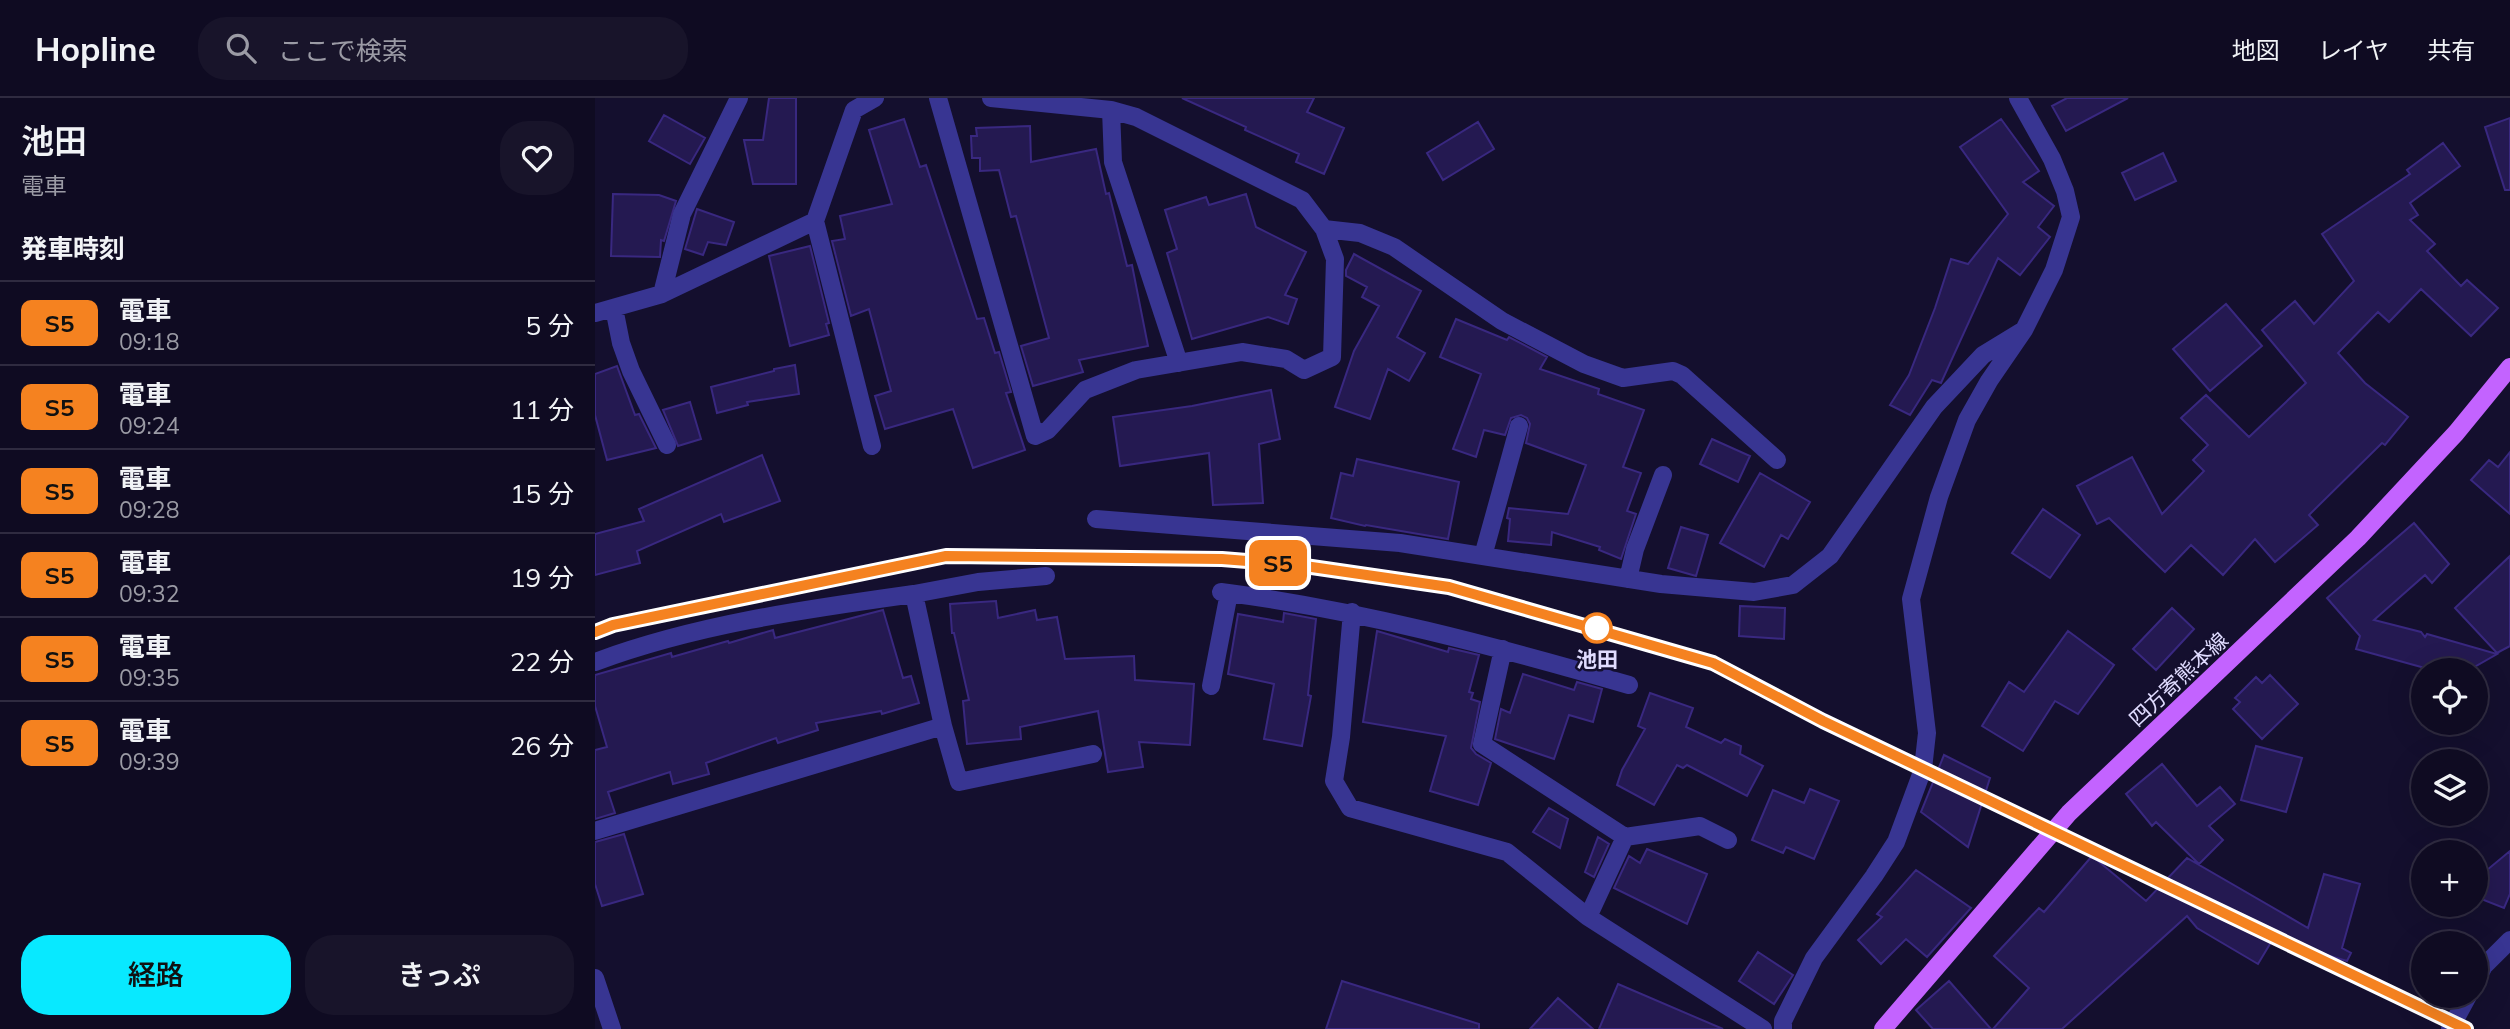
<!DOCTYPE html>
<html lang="ja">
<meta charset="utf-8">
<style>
body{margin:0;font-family:Mulish,"Noto Sans JP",sans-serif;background:#18142a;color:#f1f3f6;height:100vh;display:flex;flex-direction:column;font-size:26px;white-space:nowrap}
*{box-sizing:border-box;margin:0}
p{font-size:23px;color:#9b9ba5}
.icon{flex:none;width:38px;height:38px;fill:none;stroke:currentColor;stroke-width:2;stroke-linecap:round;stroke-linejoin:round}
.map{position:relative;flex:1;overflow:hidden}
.side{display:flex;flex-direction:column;background:#0f0b22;width:595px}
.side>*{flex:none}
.badge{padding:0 14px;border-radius:10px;font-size:24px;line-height:46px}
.buttons{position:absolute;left:1816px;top:560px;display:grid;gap:14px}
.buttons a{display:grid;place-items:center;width:77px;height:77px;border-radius:50%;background:#0f0b22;box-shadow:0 7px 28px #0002,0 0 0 2px #2f2b40;font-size:35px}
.map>.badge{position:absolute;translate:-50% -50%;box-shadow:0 0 0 4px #fff}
h2{padding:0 21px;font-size:26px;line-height:63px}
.round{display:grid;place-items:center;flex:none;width:74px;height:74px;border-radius:28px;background:#18142a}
.headline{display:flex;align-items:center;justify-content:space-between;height:119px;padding:0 21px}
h1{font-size:33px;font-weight:600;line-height:52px}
.cta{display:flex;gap:14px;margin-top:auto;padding:14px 21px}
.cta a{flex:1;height:80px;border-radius:28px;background:#08e9ff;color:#111;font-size:28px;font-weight:600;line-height:80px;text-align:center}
.cta a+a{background:#18142a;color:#f1f3f6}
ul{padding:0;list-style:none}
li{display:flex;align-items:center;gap:21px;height:84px;padding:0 21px;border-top:2px solid #2f2b40}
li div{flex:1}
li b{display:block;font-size:26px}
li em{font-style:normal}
li .badge{min-width:77px;font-weight:700;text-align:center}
header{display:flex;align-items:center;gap:42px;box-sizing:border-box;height:98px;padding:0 35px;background:#0f0b22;border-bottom:2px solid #2f2b40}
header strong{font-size:33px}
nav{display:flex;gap:38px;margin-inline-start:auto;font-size:24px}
.search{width:490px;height:63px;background:#18142a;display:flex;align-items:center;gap:18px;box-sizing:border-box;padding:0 24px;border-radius:28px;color:#9b9ba5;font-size:26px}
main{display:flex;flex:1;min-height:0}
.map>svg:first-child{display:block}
</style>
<header>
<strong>Hopline</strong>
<div class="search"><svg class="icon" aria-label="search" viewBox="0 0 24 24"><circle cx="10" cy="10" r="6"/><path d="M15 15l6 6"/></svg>ここで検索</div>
<nav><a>地図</a><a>レイヤ</a><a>共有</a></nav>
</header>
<main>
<section class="side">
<div class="headline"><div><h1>池田</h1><p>電車</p></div><a class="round"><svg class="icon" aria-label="heart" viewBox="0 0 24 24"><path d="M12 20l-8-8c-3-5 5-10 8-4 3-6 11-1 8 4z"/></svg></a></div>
<h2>発車時刻</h2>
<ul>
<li><span class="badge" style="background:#f58220;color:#111">S5</span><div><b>電車</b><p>09:18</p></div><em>5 分</em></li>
<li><span class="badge" style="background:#f58220;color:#111">S5</span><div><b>電車</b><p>09:24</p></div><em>11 分</em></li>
<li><span class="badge" style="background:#f58220;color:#111">S5</span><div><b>電車</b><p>09:28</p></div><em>15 分</em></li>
<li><span class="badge" style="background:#f58220;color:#111">S5</span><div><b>電車</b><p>09:32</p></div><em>19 分</em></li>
<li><span class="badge" style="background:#f58220;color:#111">S5</span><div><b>電車</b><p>09:35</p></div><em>22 分</em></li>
<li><span class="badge" style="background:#f58220;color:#111">S5</span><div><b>電車</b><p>09:39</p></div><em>26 分</em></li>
</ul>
<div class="cta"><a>経路</a><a>きっぷ</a></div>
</section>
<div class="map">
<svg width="1915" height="931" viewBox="0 0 1915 931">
<rect width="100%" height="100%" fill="#140f2e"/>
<path fill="#241951" stroke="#392880" stroke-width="2" d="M 174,0 L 201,0 L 201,86 L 158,86 L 149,42 L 168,42 Z
M 587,0 L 719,0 L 712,14 L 749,30 L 729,76 L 701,64 L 704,56 L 650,32 L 651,29 Z
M 1472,0 L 1533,0 L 1471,33 L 1457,8 Z
M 69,17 L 110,40 L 95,66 L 54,43 Z
M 1915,20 L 1915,92 L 1910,92 L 1890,29 Z
M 309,21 L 325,69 L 331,67 L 382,221 L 389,220 L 400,255 L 404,254 L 416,294 L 411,295 L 430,352 L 378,370 L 358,311 L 290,331 L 280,298 L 296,293 L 274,211 L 256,218 L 237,143 L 250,141 L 245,118 L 297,106 L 274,32 Z
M 1406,21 L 1444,73 L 1428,84 L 1459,108 L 1443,129 L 1455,139 L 1425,177 L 1403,160 L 1346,285 L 1337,282 L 1315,317 L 1295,307 L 1314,277 L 1340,210 L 1356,161 L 1373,166 L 1413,116 L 1365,49 Z
M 883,24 L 899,51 L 848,82 L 832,55 Z
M 435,28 L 436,64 L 501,51 L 511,96 L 514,95 L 532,168 L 537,167 L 553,248 L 484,262 L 488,274 L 438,288 L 426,248 L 454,240 L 421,118 L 416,119 L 404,72 L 385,73 L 385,60 L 377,60 L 376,38 L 382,38 L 381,30 Z
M 1848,45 L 1865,68 L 1815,105 L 1823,117 L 1815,122 L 1840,146 L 1832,153 L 1866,188 L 1872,182 L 1903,210 L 1876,238 L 1826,191 L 1794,224 L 1783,214 L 1743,255 L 1770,285 L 1813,319 L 1790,347 L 1787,345 L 1714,417 L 1723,427 L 1680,464 L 1660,441 L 1628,477 L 1596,447 L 1570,474 L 1514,420 L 1502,426 L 1482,388 L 1537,359 L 1567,416 L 1609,373 L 1598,362 L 1613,347 L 1586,320 L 1611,297 L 1654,339 L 1711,285 L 1667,232 L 1700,203 L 1719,226 L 1759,183 L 1727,136 L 1815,76 L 1812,72 Z
M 1568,55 L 1581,83 L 1540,102 L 1527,75 Z
M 18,96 L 64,97 L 81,103 L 69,143 L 66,142 L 65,159 L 16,158 Z
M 651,96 L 661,129 L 711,154 L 690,197 L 702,201 L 693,226 L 673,219 L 597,241 L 572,155 L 582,151 L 570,112 L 611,99 L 614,107 Z
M 102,111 L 139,124 L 131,147 L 113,144 L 108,157 L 90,151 Z
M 215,148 L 234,225 L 231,226 L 234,237 L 195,248 L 174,158 Z
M 759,156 L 826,193 L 802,239 L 830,255 L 814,283 L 793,271 L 775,321 L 740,309 L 759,253 L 784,208 L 767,199 L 772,189 L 751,178 L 751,172 Z
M 1631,206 L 1667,248 L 1615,293 L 1578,251 Z
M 861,221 L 912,242 L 914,239 L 952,259 L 945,271 L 1004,291 L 1003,296 L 1049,312 L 1028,369 L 1046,375 L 1032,413 L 1041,416 L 1026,461 L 1004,452 L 1005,449 L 957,434 L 956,447 L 913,443 L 915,421 L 912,420 L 914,410 L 973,416 L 991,367 L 931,345 L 935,326 L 932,320 L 926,317 L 916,320 L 910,337 L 889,332 L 881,359 L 858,351 L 886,276 L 845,259 Z
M 200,267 L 204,296 L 152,304 L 153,307 L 122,315 L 116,289 L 179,273 L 179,271 Z
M 22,268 L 40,317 L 44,316 L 61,350 L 12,362 L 0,317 L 0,276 Z
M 676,292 L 685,341 L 664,346 L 668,405 L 618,407 L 614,355 L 525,368 L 518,319 L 597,308 Z
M 95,304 L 106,341 L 83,348 L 68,312 Z
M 1117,341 L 1155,358 L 1143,384 L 1105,366 Z
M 1915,354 L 1915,416 L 1876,382 L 1894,362 L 1903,369 Z
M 167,357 L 185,403 L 129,424 L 126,416 L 42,453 L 45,465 L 0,477 L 0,436 L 49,423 L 44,411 Z
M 762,361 L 864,384 L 853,441 L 771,427 L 770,428 L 736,420 L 746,375 L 758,378 Z
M 1165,375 L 1215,404 L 1193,441 L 1186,437 L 1169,469 L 1125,445 Z
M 1448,411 L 1485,437 L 1455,480 L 1417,455 Z
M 1819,425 L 1854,466 L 1837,485 L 1830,477 L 1779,522 L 1826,534 L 1830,539 L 1832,536 L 1902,556 L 1874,572 L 1837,572 L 1761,551 L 1765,538 L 1732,500 Z
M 1086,429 L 1113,437 L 1101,478 L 1073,470 Z
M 1915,458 L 1915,548 L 1902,555 L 1860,510 Z
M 401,503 L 403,520 L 440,512 L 442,522 L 462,519 L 470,561 L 539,558 L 540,582 L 599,586 L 595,647 L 544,644 L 548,669 L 513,674 L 503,613 L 425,629 L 426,641 L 372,646 L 368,603 L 374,602 L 359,535 L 357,535 L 355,506 Z
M 1145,508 L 1190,510 L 1189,541 L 1144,538 Z
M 1577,510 L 1599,531 L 1561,572 L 1538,551 Z
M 288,512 L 308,580 L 316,578 L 324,605 L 287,616 L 286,613 L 221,625 L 223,632 L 183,645 L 181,640 L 111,665 L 114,676 L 78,686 L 75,674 L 13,694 L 20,715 L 0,721 L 0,652 L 12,649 L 0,608 L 0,577 L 76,555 L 77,559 L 133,543 L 134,545 L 178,532 L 180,540 Z
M 689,515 L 721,521 L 713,597 L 716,598 L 707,648 L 669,641 L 679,586 L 633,576 L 643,516 L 688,524 Z
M 782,533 L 853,554 L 854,550 L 884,557 L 874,594 L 878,595 L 876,601 L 885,604 L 876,650 L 881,656 L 896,665 L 883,707 L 835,693 L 851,638 L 768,624 Z
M 1473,533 L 1519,567 L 1483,616 L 1460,603 L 1428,653 L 1387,628 L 1414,584 L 1429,594 Z
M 928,576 L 979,592 L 982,584 L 1007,591 L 998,624 L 974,617 L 959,661 L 900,641 L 906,611 L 915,615 Z
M 1675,577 L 1703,606 L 1667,641 L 1638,611 L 1645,604 L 1640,600 L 1661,579 L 1667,585 Z
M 1055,595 L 1098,610 L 1091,629 L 1126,645 L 1130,641 L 1146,648 L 1145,656 L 1168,668 L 1152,698 L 1092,667 L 1088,670 L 1082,667 L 1059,707 L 1022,687 L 1027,672 L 1050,631 L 1043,628 Z
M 1661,648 L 1707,660 L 1691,714 L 1646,702 Z
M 1349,657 L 1395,680 L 1373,749 L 1326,714 Z
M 1567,666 L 1602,708 L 1625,689 L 1640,706 L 1614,728 L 1628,742 L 1604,766 L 1561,724 L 1557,728 L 1531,696 Z
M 1215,691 L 1244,703 L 1219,761 L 1191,749 L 1188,755 L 1157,742 L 1178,692 L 1209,705 Z
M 954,710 L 973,721 L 965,750 L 938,734 Z
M 29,736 L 48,796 L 7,808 L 0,786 L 0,744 Z
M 1003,739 L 1014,746 L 999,779 L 990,774 Z
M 1052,751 L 1112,776 L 1092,826 L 1019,790 L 1034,758 L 1045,765 Z
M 1915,753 L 1915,796 L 1909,810 L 1881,799 L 1892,772 Z
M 1497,758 L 1551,803 L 1592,760 L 1713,830 L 1729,776 L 1765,786 L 1747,850 L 1756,855 L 1752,863 L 1678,841 L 1663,866 L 1602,830 L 1592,818 L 1467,931 L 1398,931 L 1434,890 L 1399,858 L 1444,810 L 1449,814 Z
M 1321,772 L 1376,810 L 1332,859 L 1311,841 L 1286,866 L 1263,842 L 1287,819 L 1282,816 Z
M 1163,854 L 1198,877 L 1179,906 L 1144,883 Z
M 747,883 L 884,926 L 884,931 L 731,931 Z
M 1354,883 L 1396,931 L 1338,931 L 1321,912 Z
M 1023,886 L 1128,931 L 1004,931 Z
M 963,900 L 998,931 L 935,931 Z"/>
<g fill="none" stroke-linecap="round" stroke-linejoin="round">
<path stroke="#383592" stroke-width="18" d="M 343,0 L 440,338 L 453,332 L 490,292 L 541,272 L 647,254 L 691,261 L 709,272 L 737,259 L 740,161 L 729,131 L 707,102 L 541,19 L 516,12 L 396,0
M 516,12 L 518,64 L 584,265
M 220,123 L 277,348
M 729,131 L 765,135 L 799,149 L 907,223 L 989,266 L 1028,280 L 1078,273 L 1087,277 L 1182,362
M 67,196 L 87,116 L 144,0
M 19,210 L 26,245 L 36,273 L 72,347
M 0,215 L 67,196 L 220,123 L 259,12 L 280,0
M 501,421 L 805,445 L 1066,486 L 1159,494 L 1198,487 L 1235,458 L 1339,309 L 1388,257 L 1429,232
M 888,458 L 924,328
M 1033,481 L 1040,451 L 1068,377
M 626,494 C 765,512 899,548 1034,587
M 319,496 L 383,484 L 451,478
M 757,514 L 746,639 L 739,683 L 755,710 L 912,754 L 993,819 L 1168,931
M 908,551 L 887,646 L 1030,739 L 1105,728 L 1133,742
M 0,564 C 102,526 212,511 319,496 L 348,628 L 364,684 L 498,656
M 616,588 L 634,495
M 0,733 L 348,628
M 993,819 L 1030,739
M 0,880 L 17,931
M 1881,882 L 1889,868 L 1915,842
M 1188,931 L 1188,923 L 1219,860 L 1279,778 L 1301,744 L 1328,671 L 1332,635 L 1316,501 L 1344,399 L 1372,322 L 1394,283 L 1429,232 L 1459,172 L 1476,119 L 1470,93 L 1457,61 L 1423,0
M 1855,931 L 1873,898"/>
<path stroke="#c363ff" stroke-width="18" d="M 1288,931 L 1474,715 L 1763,440 L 1861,335 L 1915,269"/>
<path stroke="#08e9ff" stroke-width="5" stroke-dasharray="10 9" stroke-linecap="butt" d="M 0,534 L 18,527 L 351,458 L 627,461 L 703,467 L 854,490 L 1118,565 L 1228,623"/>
</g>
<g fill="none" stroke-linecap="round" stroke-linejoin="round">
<defs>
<path id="line" d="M 0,534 L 18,527 L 351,458 L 627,461 L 703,467 L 854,489 L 1118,565 L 1228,623 L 1871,931"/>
</defs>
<use href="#line" stroke="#fff" stroke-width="16"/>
<use href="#line" stroke="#f58220" stroke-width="10"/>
</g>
<circle fill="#fff" stroke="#f58220" stroke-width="3.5" cx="1002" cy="530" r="14"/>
<g text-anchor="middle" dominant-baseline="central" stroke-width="5" stroke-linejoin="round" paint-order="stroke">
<g font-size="21" font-weight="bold" fill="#e0dcff" stroke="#140f2e">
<text x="1002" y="561">池田</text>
</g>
<g font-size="21" fill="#e0dcff" stroke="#140f2e">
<text transform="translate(1583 581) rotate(-43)">四方寄熊本線</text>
</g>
</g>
</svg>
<div class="buttons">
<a><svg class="icon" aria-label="locate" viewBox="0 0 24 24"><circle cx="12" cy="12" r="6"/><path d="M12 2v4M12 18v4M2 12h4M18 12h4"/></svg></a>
<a><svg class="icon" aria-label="layers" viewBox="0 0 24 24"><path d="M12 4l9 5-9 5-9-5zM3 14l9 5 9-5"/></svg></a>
<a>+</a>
<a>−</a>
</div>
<b class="badge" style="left:683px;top:465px;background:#f58220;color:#111">S5</b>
</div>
</main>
